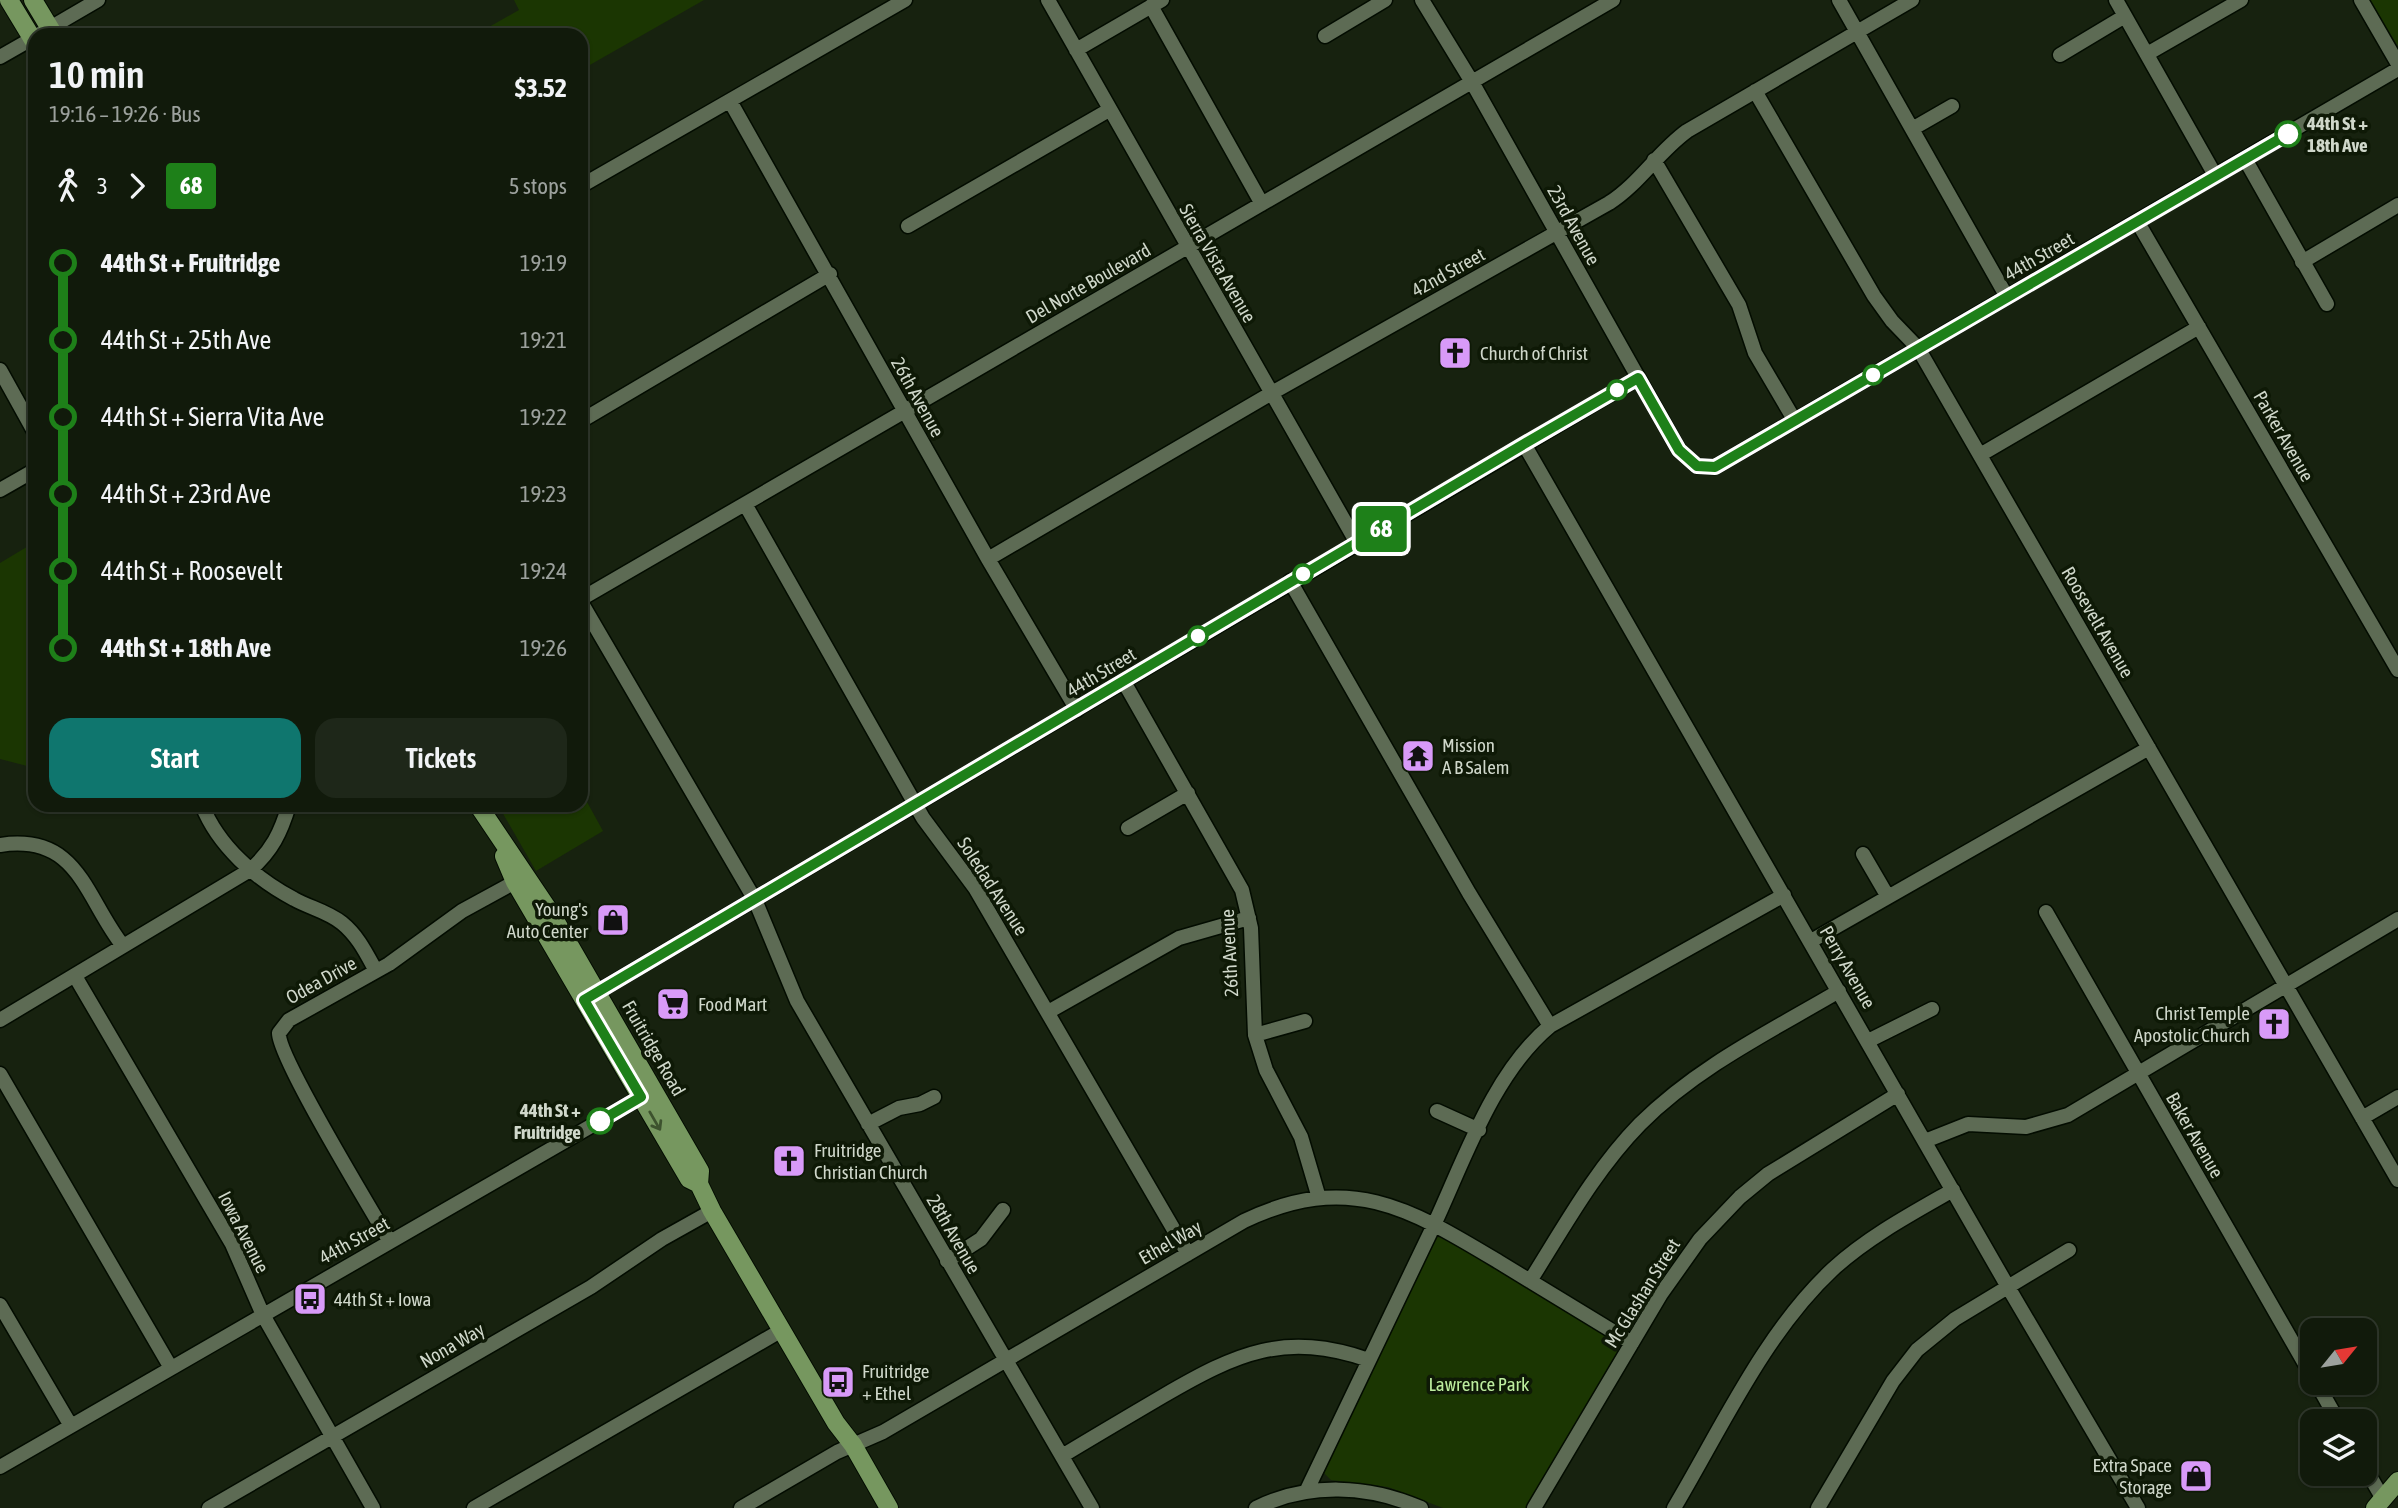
<!DOCTYPE html>
<meta charset="utf-8">
<style>
body{margin:0;font-family:"Asap Condensed",sans-serif;background:#1e2719;color:#f1f3f6;height:100vh;display:flex;flex-direction:column;font-size:26px;white-space:nowrap}
*{box-sizing:border-box;margin:0}
p{font-size:23px;color:#9ca19d}
.icon{flex:none;width:38px;height:38px;fill:none;stroke:currentColor;stroke-width:2;stroke-linecap:round;stroke-linejoin:round}
.map{position:relative;flex:1;overflow:hidden}
.drawer{position:absolute;left:28px;top:28px;width:560px;height:784px;display:flex;flex-direction:column;background:#111a0b;border-radius:21px;box-shadow:0 2px 5px #0004,0 0 0 2px #30382c}
.drawer>*{flex:none}
.badge{padding:0 14px;border-radius:5px;font-size:24px;line-height:46px}
.needle{width:46px;rotate:60deg}
.buttons{position:absolute;left:2300px;top:1318px;display:grid;gap:14px}
.buttons a{display:grid;place-items:center;width:77px;height:77px;border-radius:14px;background:#111a0b;box-shadow:0 2px 5px #0004,0 0 0 2px #30382c;font-size:35px}
.map>.badge{position:absolute;translate:-50% -50%;box-shadow:0 0 0 4px #fff}
.legs{display:flex;align-items:center;gap:10px;height:77px;padding:0 21px;font-size:23px}
.legs p{margin-inline-start:auto}
.headline{display:flex;align-items:center;justify-content:space-between;height:119px;padding:0 21px}
h1{font-size:38px;font-weight:600;line-height:52px}
.primary-button{display:flex;gap:14px;margin-top:auto;padding:14px 21px}
.primary-button a{flex:1;height:80px;border-radius:21px;background:#0f766e;color:#fff;font-size:28px;font-weight:600;line-height:80px;text-align:center}
.primary-button a+a{background:#1e2719;color:#f1f3f6}
ul{padding:0 21px;list-style:none}
li{display:flex;align-items:center;gap:24px;height:77px;font-size:26px}
li i{display:grid;place-items:center;width:10px;height:100%;margin:0 9px;background:currentColor}
li i::after{content:'';width:18px;height:18px;margin:-9px;border:5px solid;border-radius:50%;background:#111a0b}
li p{margin-inline-start:auto}
li:first-child i{background:linear-gradient(#0000 50%,currentColor 0)}
li:last-child i{background:linear-gradient(currentColor 50%,#0000 0)}
.map>svg:first-child{display:block}
</style>
<div class="map">
<svg width="2398" height="1508" viewBox="0 0 2398 1508">
<rect width="100%" height="100%" fill="#17220f"/>
<path fill="#1b3602" d="M 514,0 L 704,0 L 581,70 L 581,35 L 475,35 L 519,10 Z
M 2370,0 L 2398,0 L 2398,46 L 2397,45 Z
M 35,542 L 35,768 L 0,759 L 0,563 Z
M 581,791 L 603,831 L 536,871 L 498,805 L 581,805 Z
M 1437,1237 L 1445,1238 L 1620,1344 L 1619,1352 L 1526,1508 L 1443,1508 L 1388,1487 L 1331,1480 L 1324,1473 Z"/>
<g fill="none" stroke-linecap="round" stroke-linejoin="round">
<defs>
<path id="minor" d="M 1048,0 L 1357,543
M 1422,0 L 1472,82 L 1679,450 L 1697,466 L 1715,467 L 2398,69
M 1839,0 L 2007,297
M 2116,0 L 2215,175
M 2361,0 L 2398,64
M 1151,6 L 1262,204
M 38,35 L 98,0
M 1325,36 L 1385,0
M 1076,50 L 1162,0
M 2147,54 L 2241,0
M 2060,55 L 2125,16
M 0,57 L 35,37
M 1755,91 L 1874,296 L 1892,321 L 1918,348 L 2398,1180
M 730,101 L 988,559 L 1077,710
M 1912,129 L 1952,106
M 2245,159 L 2327,304
M 1654,160 L 1739,305 L 1755,353 L 1795,421
M 581,186 L 905,0
M 2137,221 L 2398,670
M 908,226 L 1109,110
M 2302,262 L 2398,205
M 0,370 L 35,433
M 581,421 L 830,274
M 1524,444 L 2008,1287 L 2138,1508
M 1980,455 L 2199,327
M 0,490 L 35,470
M 745,504 L 923,818 L 975,888 L 1188,1254
M 988,559 L 1270,394 L 1609,203 C 1639,184 1658,152 1687,131 L 1912,0
M 1290,581 L 1469,893 L 1550,1026
M 581,599 L 1613,0
M 581,602 L 755,900 L 797,1001 L 1092,1508
M 1124,682 L 1242,890 L 1251,928 L 1255,1035 L 1266,1070 L 1301,1137 L 1319,1198
M 202,805 C 218,846 256,879 294,899 C 310,908 327,911 342,923 C 358,936 366,953 376,971
M 1128,828 L 1188,793
M 0,845 C 79,833 85,898 123,946
M 1863,854 L 1888,897
M 2046,912 L 2312,1376
M 1811,941 L 2149,748
M 75,976 L 232,1244 L 263,1315 L 373,1508
M 587,998 L 1638,378
M 1048,1012 L 1179,938 L 1249,918
M 0,1020 L 250,870 C 272,851 281,832 289,805
M 1255,1035 L 1305,1021
M 1868,1041 L 1932,1009
M 0,1074 L 171,1368
M 1437,1111 L 1479,1130
M 2362,1118 L 2398,1097
M 868,1124 L 899,1108 L 920,1104 L 934,1097
M 1925,1141 L 1968,1124 L 2026,1127 L 2068,1115 L 2398,919
M 390,1242 C 372,1211 277,1055 279,1033 L 289,1020 L 389,964 L 462,911 L 515,882
M 947,1261 L 981,1239 L 1003,1210
M 1530,1281 C 1564,1227 1595,1170 1640,1124 C 1697,1067 1771,1031 1839,991
M 0,1305 L 71,1426
M 2316,1382 L 2338,1421
M 1062,1456 C 1095,1436 1129,1416 1163,1396 C 1237,1353 1284,1331 1369,1360
M 2364,1466 L 2383,1499
M 0,1467 L 650,1092
M 1306,1492 C 1348,1404 1391,1316 1433,1227 C 1464,1161 1493,1073 1550,1026 L 1784,895
M 209,1508 L 591,1287 L 662,1239 L 712,1211
M 474,1508 L 782,1330
M 741,1508 L 837,1452 L 883,1432 L 1244,1221 C 1349,1171 1409,1208 1499,1262 C 1543,1289 1588,1316 1632,1343
M 1256,1508 C 1309,1482 1368,1485 1421,1508
M 1534,1508 L 1661,1294 L 1700,1239 L 1740,1197 L 1768,1174 L 1898,1094
M 1674,1508 C 1721,1429 1765,1332 1833,1269 C 1868,1237 1911,1214 1953,1190
M 1818,1508 L 1893,1381 L 1917,1350 L 1955,1319 L 2069,1250"/>
<path id="major" d="M 9,0 L 35,43
M 33,0 L 54,35
M 478,805 L 552,915 L 700,1171 L 699,1184 L 712,1211 L 836,1423 L 853,1445 L 889,1508
M 504,856 L 515,882 L 689,1179 L 699,1184
M 2375,1508 L 2398,1481"/>
</defs>
<use href="#minor" stroke="#030c00" stroke-width="17"/>
<use href="#major" stroke="#030c00" stroke-width="20"/>
<use href="#minor" stroke="#5d6b54" stroke-width="14"/>
<use href="#major" stroke="#76975f" stroke-width="18"/>
</g>
<defs><path id="oneway-shaft" d="M-6 0H5M1.5-3L5.5 0L1.5 3" fill="none" stroke-width="1.6" stroke-linecap="round" stroke-linejoin="round" transform="scale(1.75)"/></defs>
<use stroke="#3d522e" href="#oneway-shaft" transform="translate(655 1121) rotate(60)"/>
<g fill="none" stroke-linecap="round" stroke-linejoin="round">
<defs>
<path id="line-1" d="M 600,1121 L 641,1097 L 584,1000 L 1524,444 L 1638,378 L 1679,450 L 1697,466 L 1715,467 L 2288,134"/>
</defs>
<use href="#line-1" stroke="#fff" stroke-width="16"/>
<use href="#line-1" stroke="#1e8019" stroke-width="10"/>
</g>
<defs>
<symbol id="church-square" viewBox="-11 -11 22 22"><rect x="-9" y="-9" width="18" height="18" rx="4" fill="#d89af8" stroke="#0e1906"/><path d="M-1.2-6h2.4v3.5h3.3v2.4h-3.3V6h-2.4V-.1h-3.3v-2.4h3.3Z" fill="#111"/></symbol>
<symbol id="temple-square" viewBox="-11 -11 22 22"><rect x="-9" y="-9" width="18" height="18" rx="4" fill="#d89af8" stroke="#0e1906"/><path d="M0-6L5-2H3V0L6.5 2.5H4V6H1.5V3h-3V6H-4V2.5H-6.5L-3 0V-2H-5Z" fill="#111"/></symbol>
<symbol id="shop-square" viewBox="-11 -11 22 22"><rect x="-9" y="-9" width="18" height="18" rx="4" fill="#d89af8" stroke="#0e1906"/><path d="M-5-2.5h2.3a2.7 3.5 0 0 1 5.4 0H5L5.5 6h-11ZM-1.5-2.5h3a1.5 2.3 0 0 0-3 0Z" fill="#111"/></symbol>
<symbol id="supermarket-square" viewBox="-11 -11 22 22"><rect x="-9" y="-9" width="18" height="18" rx="4" fill="#d89af8" stroke="#0e1906"/><path d="M-6-5.5h2.5l.6 2H6L4.5 2H-2.5L-4.4-4H-6ZM-1.5 3.2a1.3 1.3 0 1 0 .1 0ZM3 3.2a1.3 1.3 0 1 0 .1 0Z" fill="#111"/></symbol>
<symbol id="bus-square" viewBox="-11 -11 22 22"><rect x="-9" y="-9" width="18" height="18" rx="4" fill="#d89af8" stroke="#0e1906"/><path d="M-5-6H5V4H4V6H2V4H-2V6H-4V4H-5ZM-3.5-4V0h7V-4ZM-3.5 1.2v1.5H-2V1.2ZM2 1.2v1.5H3.5V1.2Z" fill="#111"/></symbol>
</defs>
<g fill-rule="evenodd">
<use href="#church-square" x="1436" y="334" width="38" height="38"/>
<use href="#temple-square" x="1399" y="737" width="38" height="38"/>
<use href="#shop-square" x="594" y="901" width="38" height="38"/>
<use href="#supermarket-square" x="654" y="985" width="38" height="38"/>
<use href="#church-square" x="2255" y="1005" width="38" height="38"/>
<use href="#church-square" x="770" y="1142" width="38" height="38"/>
<use href="#bus-square" x="291" y="1280" width="38" height="38"/>
<use href="#bus-square" x="819" y="1363" width="38" height="38"/>
<use href="#shop-square" x="2177" y="1457" width="38" height="38"/>
</g>
<g fill="#fff" stroke="#1e8019" stroke-width="3.5">
<circle cx="2288" cy="134" r="12"/>
<circle cx="1873" cy="375" r="9"/>
<circle cx="1617" cy="390" r="9"/>
<circle cx="1303" cy="574" r="9"/>
<circle cx="1198" cy="636" r="9"/>
<circle cx="600" cy="1121" r="12"/>
</g>
<g text-anchor="middle" dominant-baseline="central" stroke-width="7" stroke-linejoin="round" paint-order="stroke">
<g font-size="19" font-weight="bold" fill="#cfd7ca" stroke="#0e1906" text-anchor="start">
<text x="2307" y="123">44th St +<tspan x="2307" dy="22">18th Ave</tspan></text>
<text x="581" y="1110" text-anchor="end">44th St +<tspan x="581" dy="22">Fruitridge</tspan></text>
</g>
<g font-size="19" fill="#cfd7ca" stroke="#0e1906">
<text transform="translate(1574 225) rotate(61)">23rd Avenue</text>
<text transform="translate(2039 256) rotate(-30)">44th Street</text>
<text transform="translate(1218 263) rotate(60)">Sierra Vista Avenue</text>
<text transform="translate(1448 272) rotate(-29)">42nd Street</text>
<text transform="translate(1088 283) rotate(-30)">Del Norte Boulevard</text>
<text transform="translate(918 397) rotate(61)">26th Avenue</text>
<text transform="translate(2284 436) rotate(60)">Parker Avenue</text>
<text transform="translate(2098 622) rotate(60)">Roosevelt Avenue</text>
<text transform="translate(1101 672) rotate(-31)">44th Street</text>
<text transform="translate(993 886) rotate(57)">Soledad Avenue</text>
<text transform="translate(1229 953) rotate(-93)">26th Avenue</text>
<text transform="translate(1848 967) rotate(60)">Perry Avenue</text>
<text transform="translate(321 980) rotate(-29)">Odea Drive</text>
<text transform="translate(654 1048) rotate(60)">Fruitridge Road</text>
<text transform="translate(2195 1135) rotate(60)">Baker Avenue</text>
<text transform="translate(244 1232) rotate(63)">Iowa Avenue</text>
<text transform="translate(954 1234) rotate(60)">28th Avenue</text>
<text transform="translate(354 1240) rotate(-29)">44th Street</text>
<text transform="translate(1170 1242) rotate(-30)">Ethel Way</text>
<text transform="translate(1642 1293) rotate(-58)">Mc Glashan Street</text>
<text transform="translate(452 1345) rotate(-30)">Nona Way</text>
</g>
<g font-size="19" fill="#cfd7ca" stroke="#0e1906" text-anchor="start">
<text x="1480" y="353">Church of Christ</text>
<text x="1442" y="745">Mission<tspan x="1442" dy="22">A B Salem</tspan></text>
<text x="588" y="909" text-anchor="end">Young's<tspan x="588" dy="22">Auto Center</tspan></text>
<text x="698" y="1004">Food Mart</text>
<text x="2250" y="1013" text-anchor="end">Christ Temple<tspan x="2250" dy="22">Apostolic Church</tspan></text>
<text x="814" y="1150">Fruitridge<tspan x="814" dy="22">Christian Church</tspan></text>
<text x="334" y="1299">44th St + Iowa</text>
<text x="862" y="1371">Fruitridge<tspan x="862" dy="22">+ Ethel</tspan></text>
<text x="2172" y="1465" text-anchor="end">Extra Space<tspan x="2172" dy="22">Storage</tspan></text>
</g>
<g font-size="19" fill="#bded9f" stroke="#0e1906">
<text x="1479" y="1384">Lawrence Park</text>
</g>
</g>
</svg>
<div class="buttons">
<a><svg class="needle" viewBox="-14 -14 28 28"><path d="M0-13l5 13h-10z" fill="#e53935"/><path d="M0 13l5-13h-10z" fill="#9ca19d"/></svg></a>
<a><svg class="icon" aria-label="layers" viewBox="0 0 24 24"><path d="M12 4l9 5-9 5-9-5zM3 14l9 5 9-5"/></svg></a>
</div>
<b class="badge" style="left:1381px;top:529px;background:#1e8019;color:#fff">68</b>
<section class="drawer">
<div class="headline"><div><h1>10 min</h1><p>19:16 – 19:26 · Bus</p></div><b>$3.52</b></div>
<div class="legs"><svg class="icon" aria-label="walk" viewBox="0 0 24 24"><circle cx="13" cy="4" r="2"/><path d="M13 8l-2 6 4 7M11 14l-3 7M7 12l3-4h3l4 4"/></svg>3<svg class="icon" aria-label="forward" viewBox="0 0 24 24"><path d="M9 5l7 7-7 7"/></svg><b class="badge" style="background:#1e8019;color:#fff">68</b><p>5 stops</p></div>
<ul>
<li><i style="color:#1e8019"></i><b>44th St + Fruitridge</b><p>19:19</p></li>
<li><i style="color:#1e8019"></i><span>44th St + 25th Ave</span><p>19:21</p></li>
<li><i style="color:#1e8019"></i><span>44th St + Sierra Vita Ave</span><p>19:22</p></li>
<li><i style="color:#1e8019"></i><span>44th St + 23rd Ave</span><p>19:23</p></li>
<li><i style="color:#1e8019"></i><span>44th St + Roosevelt</span><p>19:24</p></li>
<li><i style="color:#1e8019"></i><b>44th St + 18th Ave</b><p>19:26</p></li>
</ul>
<div class="primary-button"><a>Start</a><a>Tickets</a></div>
</section>
</div>
